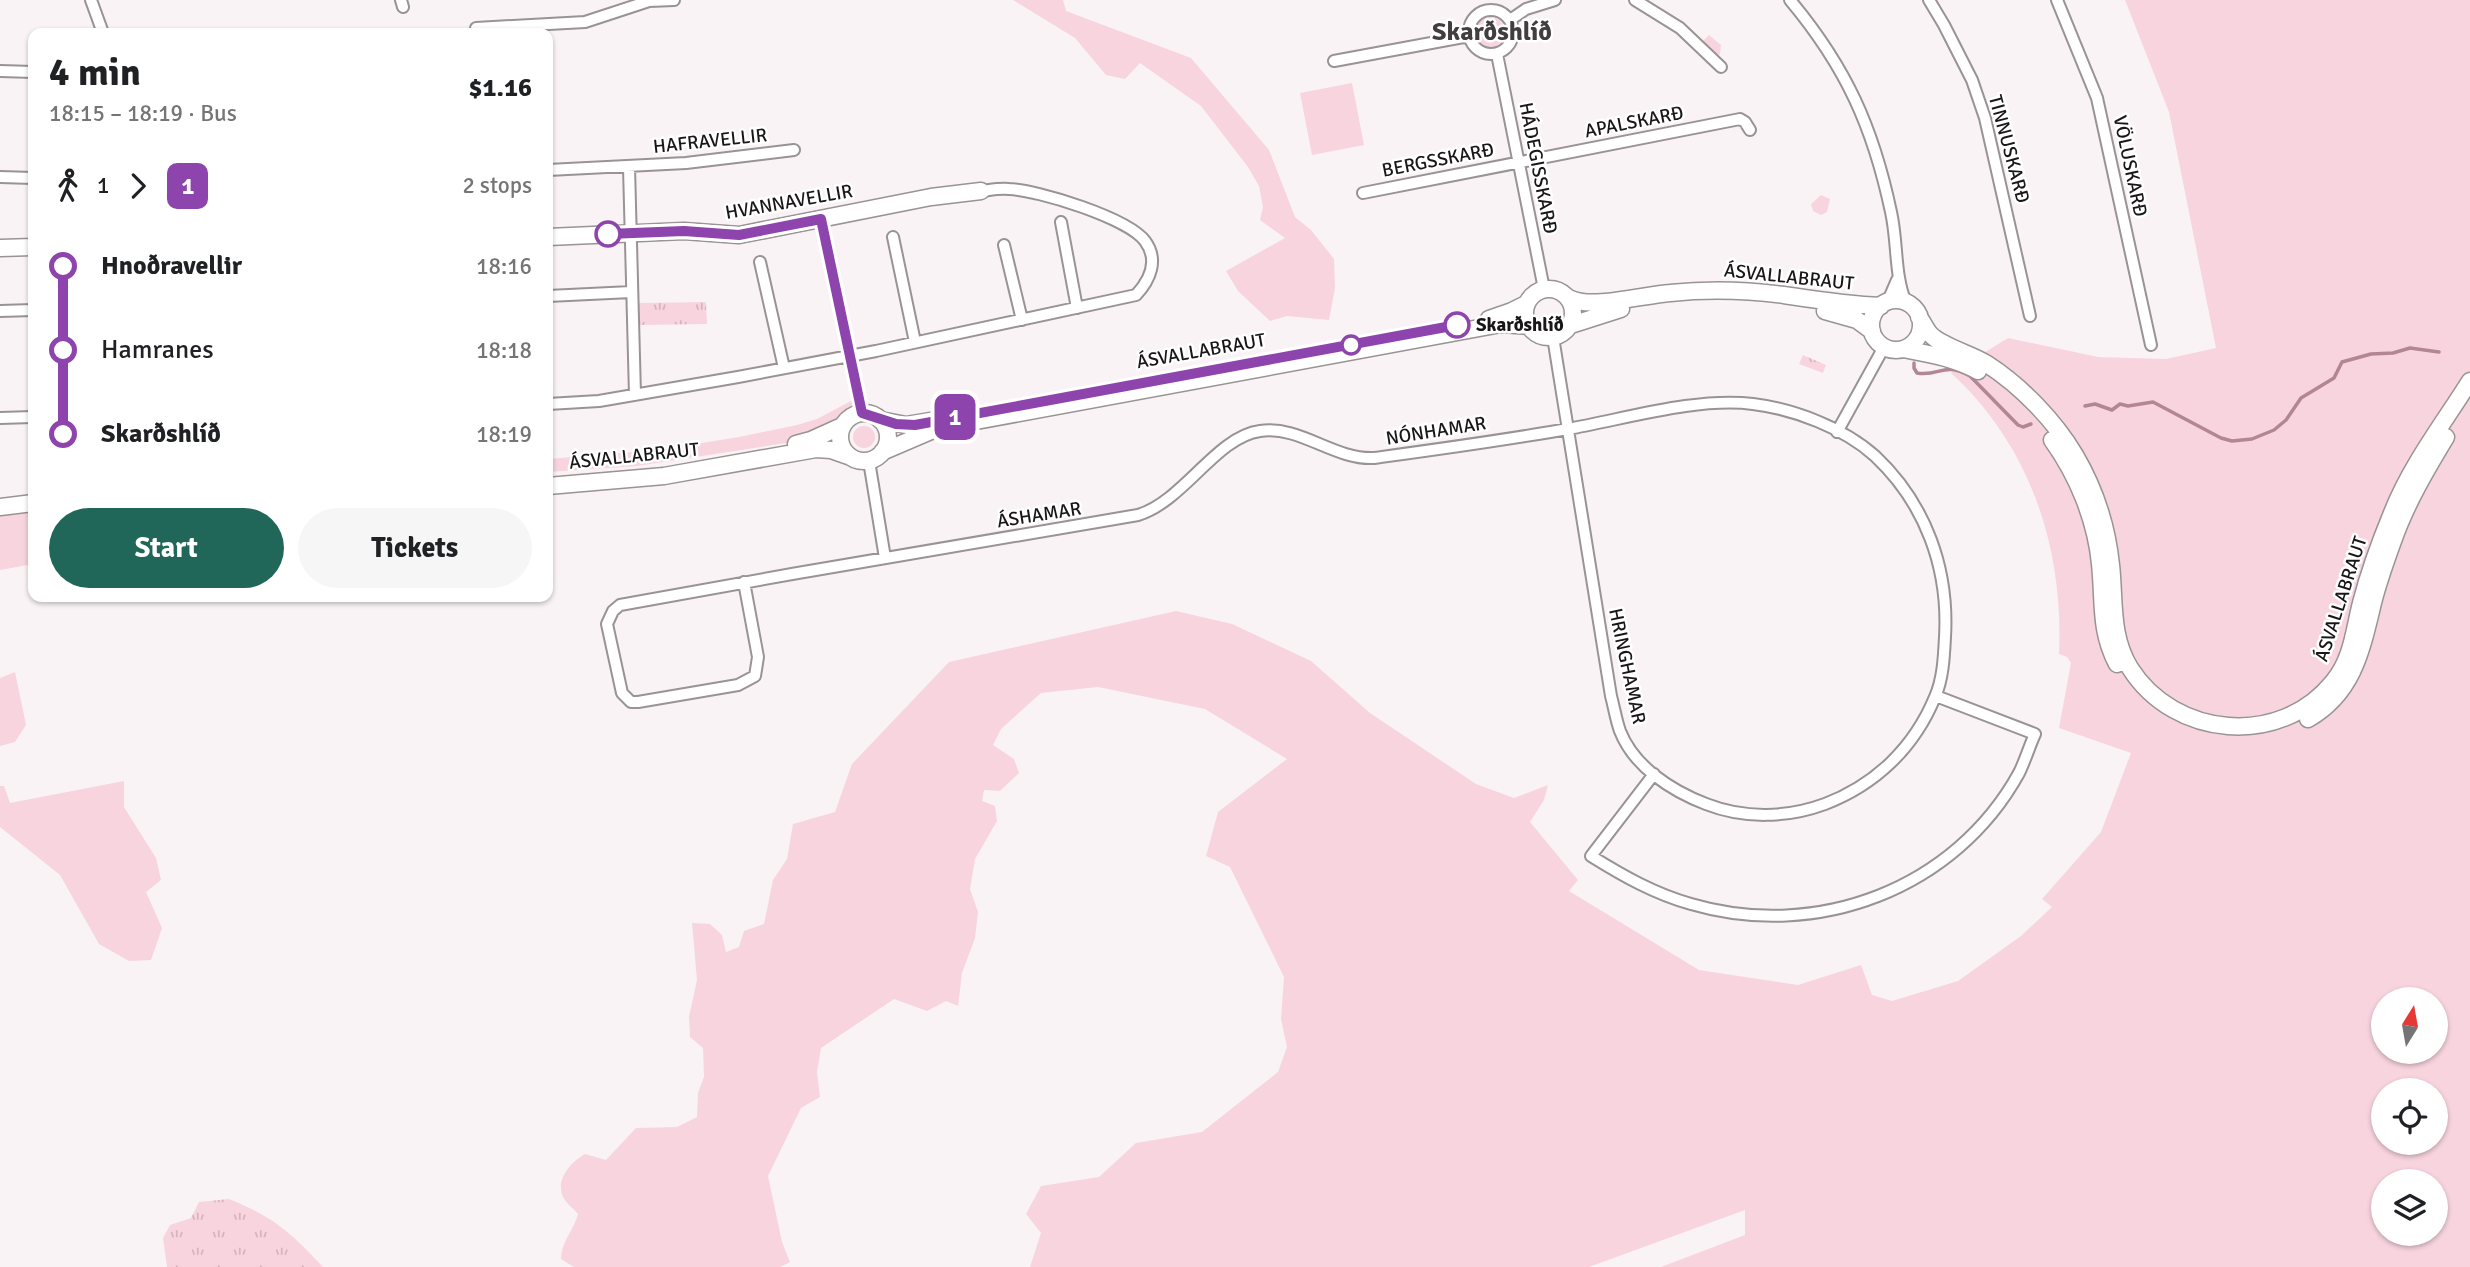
<!DOCTYPE html>
<meta charset="utf-8">
<style>
body{margin:0;font-family:Signika,sans-serif;background:#f6f6f6;color:#202124;height:100vh;display:flex;flex-direction:column;font-size:26px;white-space:nowrap}
*{box-sizing:border-box;margin:0}
p{font-size:23px;color:#757577}
.icon{flex:none;width:38px;height:38px;fill:none;stroke:currentColor;stroke-width:2;stroke-linecap:round;stroke-linejoin:round}
.map{position:relative;flex:1;overflow:hidden}
.side{position:absolute;left:28px;top:28px;width:525px;height:574px;display:flex;flex-direction:column;background:#fff;border-radius:14px;box-shadow:0 2px 5px #0004}
.side>*{flex:none}
.badge{padding:0 14px;border-radius:10px;font-size:24px;line-height:46px}
.needle{width:46px;rotate:11deg}
.buttons{position:absolute;left:2371px;top:987px;display:grid;gap:14px}
.buttons a{display:grid;place-items:center;width:77px;height:77px;border-radius:50%;background:#fff;box-shadow:0 2px 5px #0004;font-size:35px}
.map>.badge{position:absolute;translate:-50% -50%;box-shadow:0 0 0 4px #fff}
.legs{display:flex;align-items:center;gap:10px;height:77px;padding:0 21px;font-size:23px}
.legs p{margin-inline-start:auto}
.head{display:flex;align-items:center;justify-content:space-between;height:119px;padding:0 21px}
h1{font-size:38px;font-weight:700;line-height:52px}
.cta{display:flex;gap:14px;margin-top:auto;padding:14px 21px}
.cta a{flex:1;height:80px;border-radius:42px;background:#216759;color:#fff;font-size:28px;font-weight:700;line-height:80px;text-align:center}
.cta a+a{background:#f6f6f6;color:#202124}
ul{padding:0 21px;list-style:none}
li{display:flex;align-items:center;gap:24px;height:84px;font-size:26px}
li i{display:grid;place-items:center;width:10px;height:100%;margin:0 9px;background:currentColor}
li i::after{content:'';width:18px;height:18px;margin:-9px;border:5px solid;border-radius:50%;background:#fff}
li p{margin-inline-start:auto}
li:first-child i{background:linear-gradient(#0000 50%,currentColor 0)}
li:last-child i{background:linear-gradient(currentColor 50%,#0000 0)}
.map>svg:first-child{display:block}
</style>
<div class="map">
<svg width="2470" height="1267" viewBox="0 0 2470 1267">
<defs>
<pattern id="park-tufts" width="24" height="20" patternUnits="userSpaceOnUse" patternTransform="scale(1.75)"><rect width="24" height="20" fill="#f8d4df"/><path d="M3 7l-1-3M5 7V3M7 7l1-3M15 17l-1-3M17 17v-4M19 17l1-3" fill="none" stroke="#d4b5bf"/></pattern>
</defs>
<rect width="100%" height="100%" fill="#f9f3f5"/>
<path fill="#f8d4df" fill-rule="evenodd" d="M 1013,0 L 1063,0 L 1066,11 L 1191,58 L 1269,150 L 1295,217 L 1311,230 L 1334,259 L 1335,288 L 1329,320 L 1287,316 L 1270,321 L 1238,291 L 1226,271 L 1285,238 L 1260,220 L 1263,207 L 1259,186 L 1248,167 L 1201,106 L 1140,63 L 1125,79 L 1106,75 L 1075,38 Z
M 2125,0 L 2470,0 L 2470,1267 L 1661,1267 L 1745,1235 L 1745,1210 L 1589,1267 L 1030,1267 L 1041,1233 L 1026,1214 L 1041,1186 L 1099,1177 L 1136,1143 L 1202,1132 L 1278,1072 L 1287,1047 L 1281,1019 L 1284,977 L 1230,867 L 1206,856 L 1218,812 L 1287,759 L 1205,709 L 1098,687 L 1041,693 L 1001,729 L 993,745 L 1014,759 L 1019,773 L 1000,791 L 984,790 L 982,801 L 995,806 L 997,821 L 975,859 L 970,889 L 978,912 L 975,938 L 962,973 L 958,1006 L 946,1001 L 927,1011 L 894,999 L 821,1048 L 817,1072 L 820,1097 L 801,1108 L 768,1176 L 782,1242 L 790,1262 L 780,1267 L 574,1267 L 561,1259 C 562,1240 573,1232 578,1214 C 574,1209 566,1203 563,1197 C 555,1179 571,1162 585,1154 L 606,1160 L 636,1128 L 677,1127 L 697,1117 L 698,1093 L 704,1077 L 703,1048 L 690,1037 L 689,1017 L 697,980 L 692,923 L 710,924 L 722,935 L 726,952 L 739,947 L 744,931 L 764,924 L 773,880 L 787,859 L 793,824 L 835,812 L 852,764 L 949,662 L 1176,611 L 1232,624 L 1311,661 L 1370,713 L 1476,784 L 1514,798 L 1548,785 L 1544,800 L 1530,822 L 1578,880 L 1569,891 L 1699,970 L 1798,985 L 1861,965 L 1872,995 L 1892,1001 L 1958,981 L 2021,936 L 2052,907 L 2042,899 L 2101,832 L 2131,753 L 2059,728 L 2071,663 L 2067,657 L 2059,654 C 2064,548 2030,445 1951,373 L 2008,338 L 2098,357 L 2166,359 L 2216,348 L 2169,112 ZM 2384,999 L 2436,999 L 2436,1052 L 2384,1052 ZM 2384,1090 L 2436,1090 L 2436,1143 L 2384,1143 ZM 2384,1181 L 2436,1181 L 2436,1234 L 2384,1234 Z
M1475 32a15 15 0 1 1 30 0a15 15 0 1 1-30 0Z
M 1352,83 L 1364,145 L 1312,155 L 1300,93 Z
M 851,401 L 855,401 L 849,412 L 834,425 L 799,441 L 637,466 L 548,472 L 548,459 L 658,450 L 739,437 L 797,425 L 817,419 Z
M853 437a11 11 0 1 1 22 0a11 11 0 1 1-22 0Z
M 33,506 L 33,564 L 0,570 L 0,512 Z
M 15,672 L 26,725 L 15,742 L 0,746 L 0,678 Z
M 124,781 L 124,807 L 156,858 L 161,880 L 146,892 L 162,928 L 151,960 L 129,961 L 99,944 L 60,875 L 0,827 L 0,786 L 4,786 L 10,803 Z"/>
<path fill="url(#park-tufts)" d="M 1709,35 L 1721,45 L 1720,54 L 1716,57 L 1701,43 Z
M 1821,195 L 1830,199 L 1827,212 L 1821,215 L 1813,211 L 1811,204 Z
M 706,302 L 707,324 L 639,325 L 639,303 Z
M 1803,355 L 1826,365 L 1823,373 L 1799,364 Z
M 229,1199 C 274,1217 291,1233 323,1267 L 167,1267 L 163,1238 L 170,1225 L 191,1218 L 199,1202 Z"/>
<g fill="none" stroke-linecap="round" stroke-linejoin="round">
<path stroke="#b38695" stroke-width="3.5" d="M 1914,363 L 1914,368 L 1917,373 C 1940,377 1943,361 1970,376 L 2018,425 L 2023,427 L 2031,424
M 2085,406 L 2095,404 L 2112,410 L 2120,404 L 2128,406 L 2153,402 L 2221,438 L 2232,441 L 2252,439 L 2274,430 L 2286,420 L 2301,398 L 2334,378 L 2342,362 L 2371,354 L 2393,353 L 2410,348 L 2439,352"/>
<defs>
<path id="street" d="M 91,0 L 103,33
M 401,0 L 403,7
M 1635,0 L 1680,28 L 1721,67
M 1790,0 C 1846,67 1873,127 1891,212 C 1898,243 1894,274 1906,303
M 1929,0 L 1944,25 L 1972,80 L 1985,118 L 2030,316
M 2057,0 L 2097,98 L 2151,345
M1469 32a22 22 0 1 1 44 0a22 22 0 1 1-44 0Z
M 1510,20 L 1526,9 L 1555,0
M 476,28 L 585,22 L 649,1 L 674,0
M 1497,54 L 1544,289
M 1334,61 L 1469,36
M 0,71 L 33,72
M 629,167 L 635,395
M 548,170 L 686,163 L 794,150
M 0,177 L 33,178
M 1363,193 L 1740,119 L 1745,122 L 1750,130
M 821,219 L 862,413
M 1061,222 L 1077,308
M 893,237 L 915,342
M 1004,245 L 1022,320
M 760,262 L 784,368
M 548,296 L 631,292
M 1887,303 L 1897,280
M 0,311 L 33,310
M 548,404 L 599,401 L 738,377 L 876,351 L 1136,295 C 1150,280 1159,260 1145,241 C 1128,218 1038,190 1009,189 C 1000,188 990,190 981,191
M 0,418 L 33,417
M 1837,432 L 1884,347
M 869,461 L 885,558
M 744,582 L 758,657 L 755,676 L 738,685 L 638,702 L 631,702 L 622,693 L 607,624 L 613,611 L 620,605 L 792,574 L 1138,515 C 1184,501 1216,437 1260,431 C 1300,425 1334,460 1374,458 C 1440,449 1507,440 1573,428 C 1628,418 1698,397 1753,404 C 1794,409 1844,428 1875,456 C 1926,504 1949,569 1945,637 C 1944,657 1943,679 1935,697 C 1914,748 1875,785 1825,804 C 1787,818 1744,819 1706,804 C 1672,791 1634,767 1620,731 C 1616,720 1614,707 1611,696 L 1553,337
M 1654,774 L 1591,856 C 1623,876 1655,894 1691,904 C 1817,941 1955,889 2019,773 C 2025,761 2029,747 2035,734 L 1936,696"/>
<path id="secondary" d="M 548,237 L 684,231 L 739,235 L 931,197 L 981,191
M 0,248 L 33,247
M1525 313a24 24 0 1 1 48 0a24 24 0 1 1-48 0Z
M 1569,298 C 1591,310 1643,295 1670,293 C 1708,289 1746,290 1784,295 C 1817,300 1848,305 1881,306
M1871 325a25 25 0 1 1 50 0a25 25 0 1 1-50 0Z
M 1825,311 L 1857,320 L 1872,331
M 1919,317 C 1923,322 1926,330 1931,335 C 1943,347 1972,354 1987,364 C 2021,386 2054,420 2075,455 C 2095,489 2107,526 2111,565 C 2115,600 2110,635 2130,668 C 2174,738 2280,748 2333,682 C 2352,660 2354,630 2361,603 C 2369,572 2380,542 2392,513 C 2411,465 2443,424 2470,381
M 1489,319 L 1512,311 L 1526,304
M 1571,325 L 1621,309
M 1903,349 C 1929,354 1955,358 1978,371
M840 437a24 24 0 1 1 48 0a24 24 0 1 1-48 0Z
M 880,420 L 906,425 L 936,420
M 2052,440 C 2078,476 2096,521 2100,564 C 2104,601 2099,630 2117,664
M 796,444 L 811,440 L 842,426
M 882,452 L 938,428 L 1501,324 L 1529,326
M 548,486 L 664,476 L 816,449 L 831,450 L 848,456
M 0,507 L 33,503
M 2308,719 C 2352,694 2361,653 2372,607 C 2377,585 2385,563 2393,541 C 2406,504 2426,470 2446,437"/>
</defs>
<use href="#street" stroke="#999394" stroke-width="14"/>
<use href="#secondary" stroke="#999394" stroke-width="19"/>
<use href="#street" stroke="#fff" stroke-width="10"/>
<use href="#secondary" stroke="#fff" stroke-width="16"/>
</g>
<g fill="none" stroke-linecap="round" stroke-linejoin="round">
<defs>
<path id="line-1" d="M 608,234 L 684,231 L 739,235 L 821,219 L 862,413 L 896,424 L 915,425 L 1457,325"/>
</defs>
<use href="#line-1" stroke="#fff" stroke-width="16"/>
<use href="#line-1" stroke="#8e44ad" stroke-width="10"/>
</g>
<g fill="#fff" stroke="#8e44ad" stroke-width="3.5">
<circle cx="608" cy="234" r="12"/>
<circle cx="1457" cy="325" r="12"/>
<circle cx="1351" cy="345" r="9"/>
</g>
<g text-anchor="middle" dominant-baseline="central" stroke-width="5" stroke-linejoin="round" paint-order="stroke">
<g font-size="19" fill="#181616" stroke="#fff">
<text transform="translate(1634 122) rotate(-11)">APALSKARÐ</text>
<text transform="translate(710 141) rotate(-6)">HAFRAVELLIR</text>
<text transform="translate(2009 149) rotate(75)">TINNUSKARÐ</text>
<text transform="translate(1438 160) rotate(-11)">BERGSSKARÐ</text>
<text transform="translate(2130 166) rotate(78)">VÖLUSKARÐ</text>
<text transform="translate(1538 168) rotate(79)">HÁDEGISSKARÐ</text>
<text transform="translate(789 202) rotate(-10)">HVANNAVELLIR</text>
<text transform="translate(1789 277) rotate(6)">ÁSVALLABRAUT</text>
<text transform="translate(1201 351) rotate(-10)">ÁSVALLABRAUT</text>
<text transform="translate(1436 431) rotate(-9)">NÓNHAMAR</text>
<text transform="translate(634 456) rotate(-6)">ÁSVALLABRAUT</text>
<text transform="translate(1039 515) rotate(-9)">ÁSHAMAR</text>
<text transform="translate(2341 599) rotate(-72)">ÁSVALLABRAUT</text>
<text transform="translate(1627 666) rotate(78)">HRINGHAMAR</text>
</g>
<g font-size="19" font-weight="bold" fill="#181616" stroke="#fff" text-anchor="start">
<text x="1476" y="325">Skarðshlíð</text>
</g>
<g font-size="26" font-weight="bold" fill="#423d3f" stroke="#fff">
<text x="1492" y="32">Skarðshlíð</text>
</g>
</g>
</svg>
<div class="buttons">
<a><svg class="needle" viewBox="-14 -14 28 28"><path d="M0-13l5 13h-10z" fill="#e53935"/><path d="M0 13l5-13h-10z" fill="#757577"/></svg></a>
<a><svg class="icon" aria-label="locate" viewBox="0 0 24 24"><circle cx="12" cy="12" r="6"/><path d="M12 2v4M12 18v4M2 12h4M18 12h4"/></svg></a>
<a><svg class="icon" aria-label="layers" viewBox="0 0 24 24"><path d="M12 4l9 5-9 5-9-5zM3 14l9 5 9-5"/></svg></a>
</div>
<b class="badge" style="left:955px;top:417px;background:#8e44ad;color:#fff">1</b>
<section class="side">
<div class="head"><div><h1>4 min</h1><p>18:15 – 18:19 · Bus</p></div><b>$1.16</b></div>
<div class="legs"><svg class="icon" aria-label="walk" viewBox="0 0 24 24"><circle cx="13" cy="4" r="2"/><path d="M13 8l-2 6 4 7M11 14l-3 7M7 12l3-4h3l4 4"/></svg>1<svg class="icon" aria-label="forward" viewBox="0 0 24 24"><path d="M9 5l7 7-7 7"/></svg><b class="badge" style="background:#8e44ad;color:#fff">1</b><p>2 stops</p></div>
<ul>
<li><i style="color:#8e44ad"></i><b>Hnoðravellir</b><p>18:16</p></li>
<li><i style="color:#8e44ad"></i><span>Hamranes</span><p>18:18</p></li>
<li><i style="color:#8e44ad"></i><b>Skarðshlíð</b><p>18:19</p></li>
</ul>
<div class="cta"><a>Start</a><a>Tickets</a></div>
</section>
</div>
